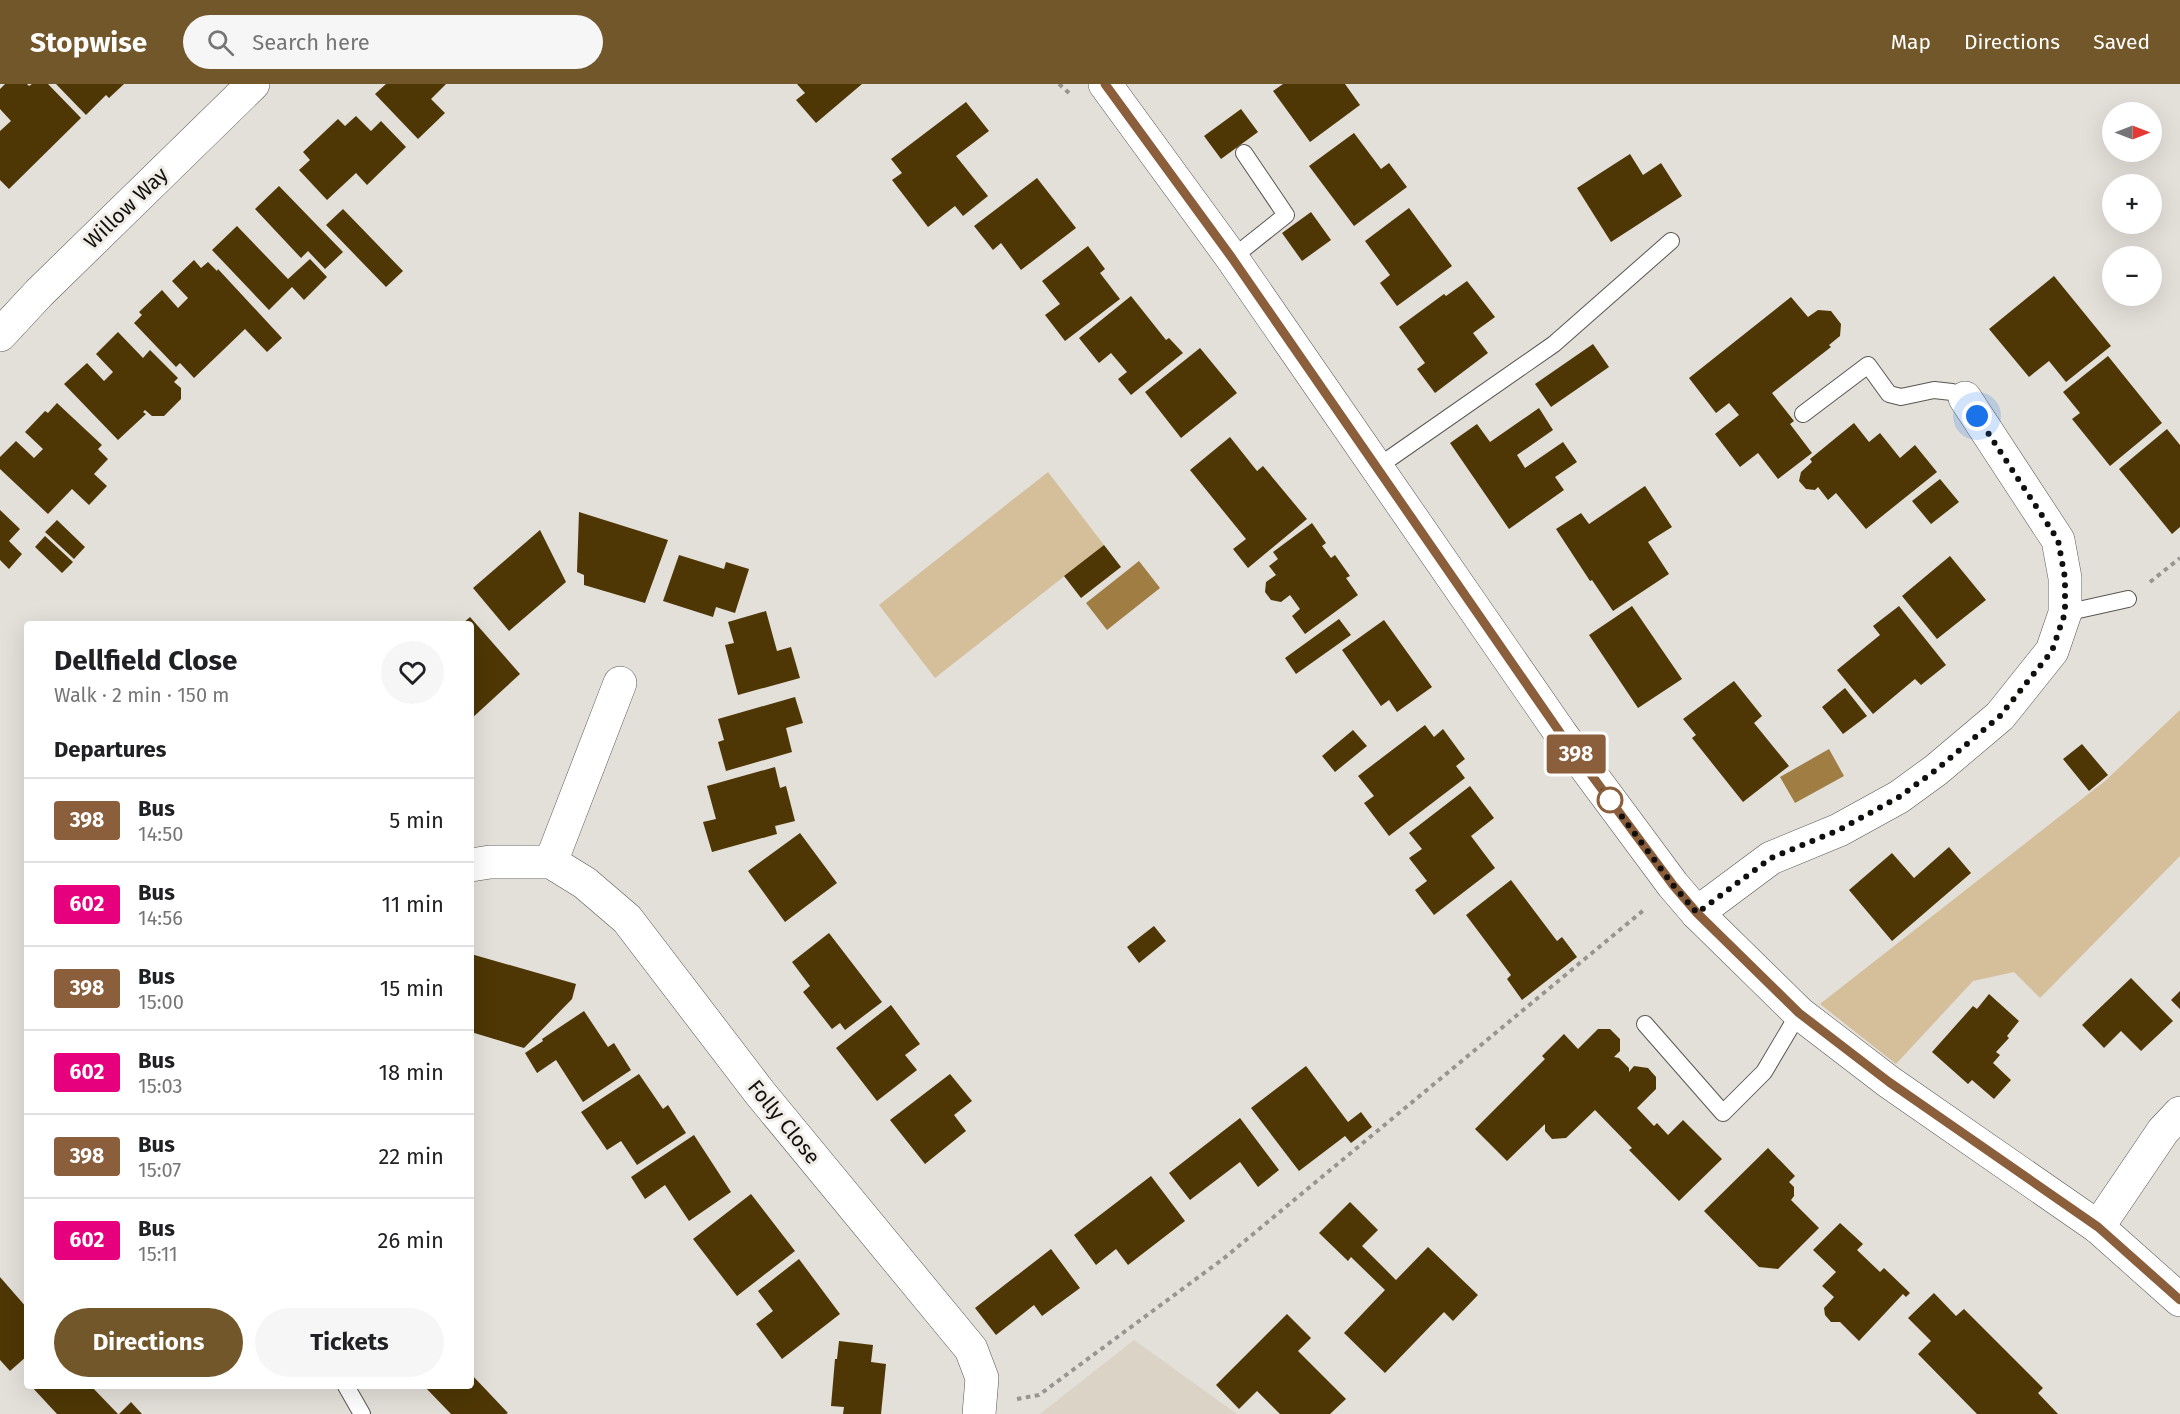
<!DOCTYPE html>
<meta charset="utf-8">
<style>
body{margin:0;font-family:"Fira Sans",sans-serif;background:#f6f6f6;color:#202124;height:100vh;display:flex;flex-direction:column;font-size:22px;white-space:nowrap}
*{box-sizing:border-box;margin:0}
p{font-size:20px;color:#757577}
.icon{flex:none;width:33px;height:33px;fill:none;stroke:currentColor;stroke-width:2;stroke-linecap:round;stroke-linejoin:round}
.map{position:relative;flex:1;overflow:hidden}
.panel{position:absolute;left:24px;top:537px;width:450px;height:768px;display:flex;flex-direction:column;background:#fff;border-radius:6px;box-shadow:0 6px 24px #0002}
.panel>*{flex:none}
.badge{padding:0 12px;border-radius:4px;font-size:21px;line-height:39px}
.needle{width:39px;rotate:90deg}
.tools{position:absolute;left:2102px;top:18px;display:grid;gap:12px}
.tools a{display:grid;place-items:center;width:60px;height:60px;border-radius:50%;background:#fff;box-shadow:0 6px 24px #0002;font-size:30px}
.you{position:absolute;width:30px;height:30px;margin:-15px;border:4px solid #fff;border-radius:50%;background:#1a73e8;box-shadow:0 0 0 9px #1a73e833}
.map>.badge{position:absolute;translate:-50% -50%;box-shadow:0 0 0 3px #fff}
h2{padding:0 30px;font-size:22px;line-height:54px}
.round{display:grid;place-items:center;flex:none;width:63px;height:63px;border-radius:32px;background:#f6f6f6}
.headline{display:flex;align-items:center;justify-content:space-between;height:102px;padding:0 30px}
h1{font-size:28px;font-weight:700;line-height:45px}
.button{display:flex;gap:12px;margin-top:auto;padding:12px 30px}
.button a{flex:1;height:69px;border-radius:36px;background:#715729;color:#fff;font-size:24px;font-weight:700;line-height:69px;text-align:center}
.button a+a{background:#f6f6f6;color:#202124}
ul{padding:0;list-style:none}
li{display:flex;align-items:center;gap:18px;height:84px;padding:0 30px;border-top:2px solid #e0e0e0}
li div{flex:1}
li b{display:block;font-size:22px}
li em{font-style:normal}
li .badge{min-width:66px;font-weight:700;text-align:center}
header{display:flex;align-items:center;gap:36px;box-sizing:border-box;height:84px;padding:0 30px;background:#715729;color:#fff}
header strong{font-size:28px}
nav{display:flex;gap:33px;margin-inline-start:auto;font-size:21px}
.search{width:420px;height:54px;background:#f6f6f6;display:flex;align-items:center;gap:15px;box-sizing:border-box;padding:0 21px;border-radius:33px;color:#757577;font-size:22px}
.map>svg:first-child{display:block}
</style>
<header>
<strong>Stopwise</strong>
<div class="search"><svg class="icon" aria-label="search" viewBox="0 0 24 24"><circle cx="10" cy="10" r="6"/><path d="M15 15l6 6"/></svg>Search here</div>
<nav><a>Map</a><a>Directions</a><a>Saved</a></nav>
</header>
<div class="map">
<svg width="2180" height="1330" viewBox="0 0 2180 1330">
<rect width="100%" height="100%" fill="#e3dfd9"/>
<path fill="#dbd3c6" d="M 1134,1256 L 1237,1330 L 1040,1330 Z"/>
<path fill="#d5bf9a" d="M 1048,388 L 1104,461 L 935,594 L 879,521 Z
M 2180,626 L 2180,772 L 2040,914 L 2014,888 L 1973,897 L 1896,980 L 1820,920 L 2105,697 Z"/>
<path fill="#9f7d43" d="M 1139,477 L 1160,504 L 1107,546 L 1086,519 Z
M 1829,665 L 1844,692 L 1795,719 L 1780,693 Z"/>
<path fill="#4e3705" d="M 5,0 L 27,0 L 29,2 L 32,0 L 48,0 L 81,34 L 9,105 L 0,96 L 0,47 L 11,37 L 0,25 L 0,5 Z
M 56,0 L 124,0 L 109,14 L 106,11 L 86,31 Z
M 386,0 L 446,0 L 431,15 L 445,29 L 418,55 L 375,10 Z
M 797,0 L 862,0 L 816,39 L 796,16 L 805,9 Z
M 1283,0 L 1345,0 L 1360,21 L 1310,58 L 1273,7 Z
M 966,18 L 989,47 L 956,72 L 988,112 L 963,132 L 955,122 L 928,143 L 892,96 L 902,89 L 891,75 Z
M 1241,25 L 1258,48 L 1221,75 L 1204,52 Z
M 356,32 L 371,47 L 381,37 L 406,63 L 367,101 L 356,89 L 327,116 L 299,86 L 310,76 L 303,68 L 338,35 L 345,42 Z
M 1354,49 L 1381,85 L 1389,79 L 1407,103 L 1354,142 L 1309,82 Z
M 1630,70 L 1643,91 L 1661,79 L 1682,112 L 1611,158 L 1577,104 Z
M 1037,94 L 1076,144 L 1021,186 L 1001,159 L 993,166 L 974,142 Z
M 279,102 L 343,168 L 325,185 L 308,167 L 301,174 L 255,125 Z
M 1409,124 L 1452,182 L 1397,222 L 1380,199 L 1390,191 L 1365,157 Z
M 343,125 L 403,187 L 386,203 L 326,141 Z
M 1311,128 L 1331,156 L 1302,177 L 1282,149 Z
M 237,142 L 288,195 L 310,175 L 327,193 L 304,216 L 292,203 L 269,226 L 212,166 Z
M 1088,162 L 1105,185 L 1100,189 L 1120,215 L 1065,257 L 1045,231 L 1060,220 L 1042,197 Z
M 194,176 L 201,184 L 208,178 L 217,187 L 218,185 L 282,254 L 267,268 L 245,245 L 194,294 L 180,279 L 176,283 L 134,239 L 142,231 L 139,228 L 162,206 L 178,224 L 188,214 L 172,197 Z
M 2054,192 L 2111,262 L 2066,298 L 2049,277 L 2029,293 L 1989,245 Z
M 1467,197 L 1495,233 L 1473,249 L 1488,269 L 1435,309 L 1417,285 L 1425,279 L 1399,243 L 1444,210 L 1446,212 Z
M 1131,212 L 1166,256 L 1169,254 L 1183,269 L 1131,311 L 1118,295 L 1127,288 L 1111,269 L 1099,279 L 1079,254 Z
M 1791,213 L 1808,233 L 1818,226 L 1831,227 L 1841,240 L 1840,252 L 1829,261 L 1831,263 L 1772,309 L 1794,337 L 1790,340 L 1812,369 L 1778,395 L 1758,369 L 1740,383 L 1715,350 L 1739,331 L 1729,319 L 1716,329 L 1689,294 Z
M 118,248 L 143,274 L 150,266 L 178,294 L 174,298 L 181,304 L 181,315 L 164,332 L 152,332 L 145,326 L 143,328 L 146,330 L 118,356 L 64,300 L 87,279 L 104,297 L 113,288 L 96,270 Z
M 1593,260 L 1609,283 L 1551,323 L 1535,300 Z
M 1200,264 L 1237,309 L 1181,354 L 1145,308 Z
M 2108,272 L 2162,339 L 2110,382 L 2072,335 L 2080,329 L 2063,308 Z
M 57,319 L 102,361 L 98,365 L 108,375 L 94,390 L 107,402 L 89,421 L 72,405 L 48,430 L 0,385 L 0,373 L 16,357 L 34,374 L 43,365 L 25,348 L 45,327 L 48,329 Z
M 1539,324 L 1553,346 L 1517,371 L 1525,384 L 1563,358 L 1577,378 L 1555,393 L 1564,406 L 1509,445 L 1450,359 L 1477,340 L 1490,358 Z
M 1854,339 L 1869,358 L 1880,349 L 1900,374 L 1915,361 L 1937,388 L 1866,445 L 1836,409 L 1828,416 L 1818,403 L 1815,406 L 1806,405 L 1799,397 L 1801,388 L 1812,378 L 1810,375 Z
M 2167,345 L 2180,361 L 2180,443 L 2172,450 L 2119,385 Z
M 1230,353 L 1257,387 L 1263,382 L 1307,435 L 1248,484 L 1233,465 L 1246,455 L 1190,386 Z
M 1940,395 L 1959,418 L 1931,440 L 1912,417 Z
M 1645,402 L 1672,443 L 1648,458 L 1669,490 L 1613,527 L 1592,496 L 1590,497 L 1556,445 L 1581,429 L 1589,440 Z
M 0,426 L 20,445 L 9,457 L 22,470 L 9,485 L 0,476 Z
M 579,428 L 668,456 L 645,519 L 584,501 L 584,491 L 577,488 Z
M 57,436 L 85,463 L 74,475 L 45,448 Z
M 1312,439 L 1326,459 L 1322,462 L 1331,474 L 1335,471 L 1350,492 L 1346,494 L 1358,511 L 1305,550 L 1292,532 L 1300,525 L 1290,511 L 1281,518 L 1271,516 L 1265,508 L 1266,498 L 1276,491 L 1269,482 L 1278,475 L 1273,468 Z
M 540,446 L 566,498 L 509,547 L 473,504 Z
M 45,452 L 73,478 L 62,489 L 35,463 Z
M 1104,461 L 1121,483 L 1081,514 L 1064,492 Z
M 679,471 L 724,485 L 726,478 L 749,485 L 735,529 L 716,523 L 713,533 L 663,517 Z
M 1950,472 L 1986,516 L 1937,555 L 1902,512 Z
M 1632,522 L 1682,595 L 1638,624 L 1589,551 Z
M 1899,522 L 1946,581 L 1921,601 L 1915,595 L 1873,630 L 1837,586 L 1880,551 L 1873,542 Z
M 766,527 L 777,567 L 791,563 L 800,594 L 738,611 L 725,561 L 734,559 L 728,538 Z
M 470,533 L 520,590 L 471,635 L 471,540 L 462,540 Z
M 1339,535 L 1351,551 L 1296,590 L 1285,574 Z
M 1384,536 L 1432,603 L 1397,628 L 1389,616 L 1381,622 L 1342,566 Z
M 1734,597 L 1762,632 L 1754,639 L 1789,682 L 1743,718 L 1692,654 L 1696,651 L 1683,635 Z
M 1845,604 L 1867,632 L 1843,650 L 1822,623 Z
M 795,613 L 803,639 L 786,644 L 792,668 L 726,687 L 718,658 L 724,656 L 718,635 Z
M 1425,641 L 1434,653 L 1443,645 L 1465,675 L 1456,682 L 1465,694 L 1389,752 L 1364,719 L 1374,712 L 1358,692 Z
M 1353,646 L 1367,662 L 1335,688 L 1322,672 Z
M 2082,660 L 2108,691 L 2089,707 L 2063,675 Z
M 775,683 L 780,704 L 786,702 L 795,737 L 775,742 L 777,750 L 712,768 L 703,738 L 716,735 L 707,702 Z
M 1470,702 L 1494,734 L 1471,752 L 1495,784 L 1434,831 L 1415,806 L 1427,797 L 1409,774 L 1422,765 L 1409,749 Z
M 800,749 L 837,799 L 785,838 L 748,787 Z
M 1949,763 L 1971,789 L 1892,857 L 1849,806 L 1892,769 L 1914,794 Z
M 1511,796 L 1557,857 L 1562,853 L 1577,873 L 1522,916 L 1507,895 L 1511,891 L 1466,831 Z
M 1154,842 L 1166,857 L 1139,879 L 1127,863 Z
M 829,849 L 882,918 L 845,946 L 840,939 L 832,945 L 803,908 L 810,902 L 792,878 Z
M 471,870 L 576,900 L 572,915 L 524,964 L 471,948 Z
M 2131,894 L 2173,937 L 2141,967 L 2121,947 L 2104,964 L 2082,941 Z
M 2180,907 L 2180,925 L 2171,916 Z
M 1989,910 L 2019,937 L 2007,952 L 2009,954 L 1996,968 L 2000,971 L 1993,979 L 2011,996 L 1994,1015 L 1972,996 L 1968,1000 L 1932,968 L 1973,922 L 1977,925 Z
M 891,921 L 920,960 L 905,971 L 917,986 L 877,1017 L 836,964 Z
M 584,927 L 608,963 L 614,959 L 631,986 L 583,1018 L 556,976 L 537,989 L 525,969 L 543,957 L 542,955 Z
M 1598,945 L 1610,945 L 1620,955 L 1620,967 L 1614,973 L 1619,974 L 1629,984 L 1629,988 L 1634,982 L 1648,984 L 1656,993 L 1656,1005 L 1637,1024 L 1654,1042 L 1657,1039 L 1668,1051 L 1683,1036 L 1722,1075 L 1679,1117 L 1629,1066 L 1632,1064 L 1595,1026 L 1566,1054 L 1552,1055 L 1545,1047 L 1545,1040 L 1507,1077 L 1475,1045 L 1545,975 L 1542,972 L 1564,950 L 1578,965 Z
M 1306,982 L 1348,1038 L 1361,1028 L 1372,1043 L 1351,1059 L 1345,1052 L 1299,1087 L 1251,1024 Z
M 639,990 L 663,1025 L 668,1021 L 686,1049 L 637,1081 L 621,1057 L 607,1066 L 581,1028 Z
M 950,990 L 972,1017 L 954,1031 L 966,1047 L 925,1080 L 890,1036 Z
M 1240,1034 L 1279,1086 L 1258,1103 L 1240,1078 L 1190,1116 L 1169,1089 Z
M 694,1051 L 731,1108 L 689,1137 L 665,1101 L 645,1115 L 631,1093 Z
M 1768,1064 L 1795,1092 L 1789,1098 L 1794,1103 L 1794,1112 L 1791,1116 L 1819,1144 L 1778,1185 L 1759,1183 L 1704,1127 Z
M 1151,1092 L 1185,1137 L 1128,1181 L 1116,1165 L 1096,1181 L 1074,1151 Z
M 751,1110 L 795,1167 L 737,1212 L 693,1155 Z
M 1350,1118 L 1378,1146 L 1362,1162 L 1396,1196 L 1428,1163 L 1478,1211 L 1453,1237 L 1444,1228 L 1385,1289 L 1344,1249 L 1385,1206 L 1351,1173 L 1348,1177 L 1319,1149 Z
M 1840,1139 L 1863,1160 L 1857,1166 L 1880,1188 L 1884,1184 L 1910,1209 L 1906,1213 L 1903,1210 L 1859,1257 L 1840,1238 L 1831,1238 L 1825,1231 L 1824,1224 L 1834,1213 L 1822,1202 L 1836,1188 L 1813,1166 Z
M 1051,1165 L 1080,1204 L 1042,1232 L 1034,1221 L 996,1251 L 975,1224 Z
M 799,1175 L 840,1230 L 782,1275 L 756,1240 L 773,1227 L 758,1207 Z
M 0,1193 L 27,1224 L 27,1272 L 10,1287 L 0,1276 Z
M 1934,1209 L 1956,1232 L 1964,1225 L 2043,1304 L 2038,1309 L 2058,1330 L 1977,1330 L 1918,1270 L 1931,1257 L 1908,1234 Z
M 1287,1230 L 1311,1254 L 1298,1267 L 1346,1315 L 1330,1330 L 1280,1330 L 1257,1307 L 1239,1325 L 1216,1301 Z
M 839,1257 L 873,1261 L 871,1278 L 886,1280 L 881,1330 L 843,1330 L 844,1323 L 831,1322 L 835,1275 L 837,1275 Z
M 471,1290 L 508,1329 L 506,1330 L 451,1330 L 424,1302 L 471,1302 Z
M 31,1302 L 91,1302 L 118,1330 L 57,1330 Z
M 131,1318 L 142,1330 L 119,1330 Z"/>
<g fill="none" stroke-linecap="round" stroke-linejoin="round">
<defs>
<path id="service" d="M 1232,174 L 1286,131 L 1244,69
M 1803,330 L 1868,281 L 1889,310 L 1901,313 L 1934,306 L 1952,308 L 1965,314
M 1376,384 L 1554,260 L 1671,157
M 2065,529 L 2128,515
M 1645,940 L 1723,1029 L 1764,988 L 1799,929
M 346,1302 L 362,1330"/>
<path id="minor" d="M 0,251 L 39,209 L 253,0
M 551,778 L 620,599
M 471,781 L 490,778 L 551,778 L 585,799 L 627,835 L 760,1009 L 971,1265 L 982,1294 L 979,1330
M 1697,829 L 1771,774 L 1839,746 L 1899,713 L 1936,686 L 2000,632 L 2052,567 L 2065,529 L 2065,494 L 2058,456 L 1965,314
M 2098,1143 L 2163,1047 L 2180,1029"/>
<path id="secondary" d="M 1105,0 L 1232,174 L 1561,650 L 1673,801 L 1697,829 L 1799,929 L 1889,998 L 2098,1143 L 2180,1216"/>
</defs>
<use href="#service" stroke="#5a5752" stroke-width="18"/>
<use href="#minor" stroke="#5a5752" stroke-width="34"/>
<use href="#secondary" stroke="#5a5752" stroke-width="34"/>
<path stroke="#989591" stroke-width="4" stroke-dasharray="4.5 4.5" stroke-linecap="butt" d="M 1059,0 L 1069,9
M 2150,498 L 2180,474
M 1017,1315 L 1039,1311 L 1223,1175 L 1645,825"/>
<use href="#service" stroke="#fff" stroke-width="16"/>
<use href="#minor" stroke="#fff" stroke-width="33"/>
<use href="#secondary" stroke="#fff" stroke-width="33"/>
</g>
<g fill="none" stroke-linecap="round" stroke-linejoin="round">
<defs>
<path id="line" d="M 1105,0 L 1232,174 L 1561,650 L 1673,801 L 1697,829 L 1799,929 L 1889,998 L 2098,1143 L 2180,1216"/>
</defs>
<use href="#line" stroke="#fff" stroke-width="14"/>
<use href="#line" stroke="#8b5e3c" stroke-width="9"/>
<path stroke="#11100e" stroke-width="6" stroke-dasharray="0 10.8" d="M 1610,716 L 1603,707 L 1673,801 L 1697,829 L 1771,774 L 1839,746 L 1899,713 L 1936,686 L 2000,632 L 2052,567 L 2065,529 L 2065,494 L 2058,456 L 1977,332"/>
</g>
<circle fill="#fff" stroke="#8b5e3c" stroke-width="3" cx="1610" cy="716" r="12"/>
<g text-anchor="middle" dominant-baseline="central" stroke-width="6" stroke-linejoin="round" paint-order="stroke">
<g font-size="21" fill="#11100e" stroke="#f0ece6">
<text transform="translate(126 124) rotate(-44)">Willow Way</text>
<text transform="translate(784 1038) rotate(51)">Folly Close</text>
</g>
</g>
</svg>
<div class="tools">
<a><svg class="needle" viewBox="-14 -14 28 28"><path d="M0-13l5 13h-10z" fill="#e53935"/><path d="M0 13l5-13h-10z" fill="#757577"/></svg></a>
<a>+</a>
<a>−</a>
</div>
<div class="you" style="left:1977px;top:332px"></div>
<b class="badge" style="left:1576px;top:670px;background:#8b5e3c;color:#fff">398</b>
<section class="panel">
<div class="headline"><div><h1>Dellfield Close</h1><p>Walk · 2 min · 150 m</p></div><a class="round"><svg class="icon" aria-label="heart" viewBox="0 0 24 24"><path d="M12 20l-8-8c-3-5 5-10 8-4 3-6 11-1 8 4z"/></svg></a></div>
<h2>Departures</h2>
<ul>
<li><span class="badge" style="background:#8b5e3c;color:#fff">398</span><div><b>Bus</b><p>14:50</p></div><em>5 min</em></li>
<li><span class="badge" style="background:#e6007e;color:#fff">602</span><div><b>Bus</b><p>14:56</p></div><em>11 min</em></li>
<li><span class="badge" style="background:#8b5e3c;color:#fff">398</span><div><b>Bus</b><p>15:00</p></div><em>15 min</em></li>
<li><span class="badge" style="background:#e6007e;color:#fff">602</span><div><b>Bus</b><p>15:03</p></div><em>18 min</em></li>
<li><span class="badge" style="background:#8b5e3c;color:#fff">398</span><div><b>Bus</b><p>15:07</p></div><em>22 min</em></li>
<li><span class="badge" style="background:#e6007e;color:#fff">602</span><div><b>Bus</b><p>15:11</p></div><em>26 min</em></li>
</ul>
<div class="button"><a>Directions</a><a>Tickets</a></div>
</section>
</div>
